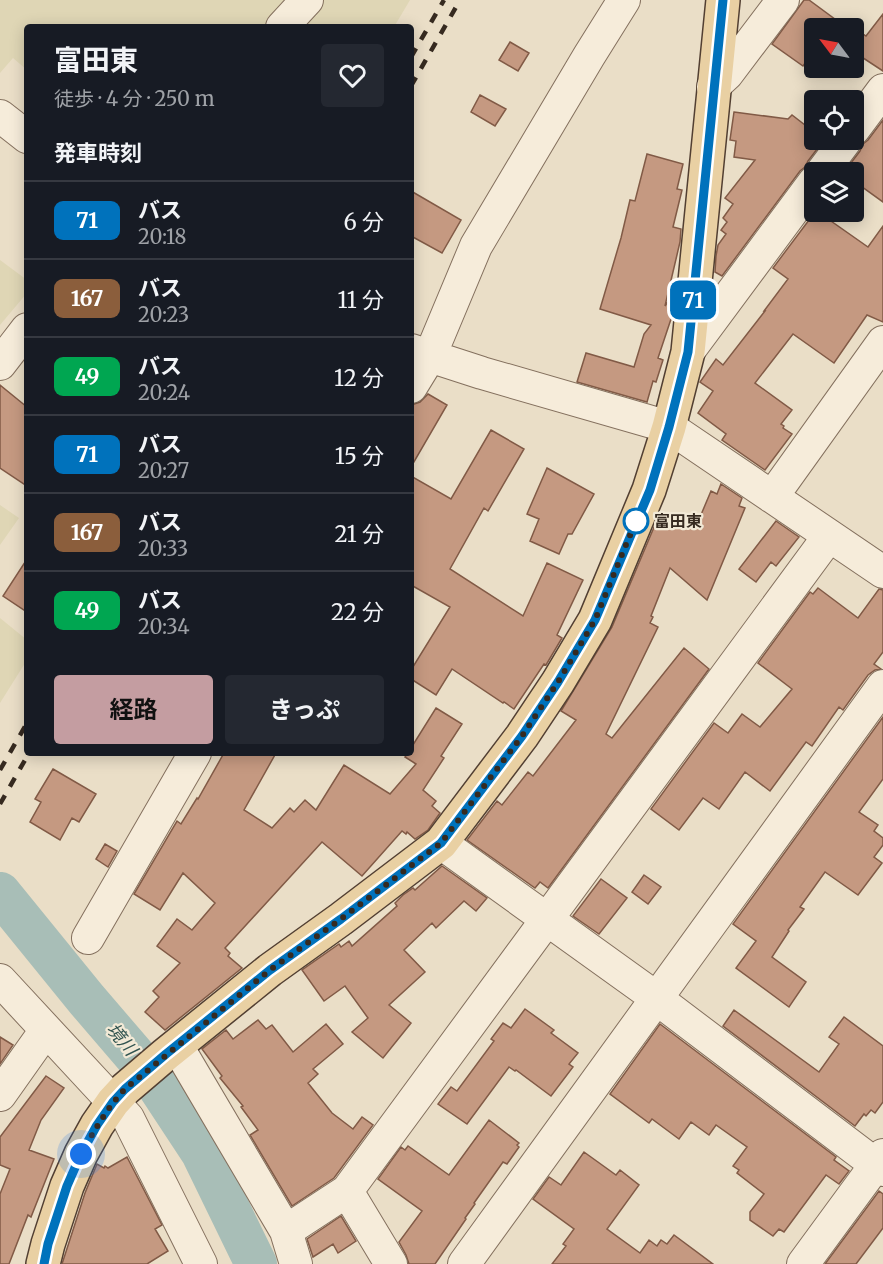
<!DOCTYPE html>
<html lang="ja">
<meta charset="utf-8">
<style>
body{margin:0;font-family:Merriweather,"Noto Sans JP",serif;background:#242831;color:#f1f3f6;height:100vh;display:flex;flex-direction:column;font-size:22px;white-space:nowrap}
*{box-sizing:border-box;margin:0}
p{font-size:20px;color:#9ea1a6}
.icon{flex:none;width:33px;height:33px;fill:none;stroke:currentColor;stroke-width:2;stroke-linecap:round;stroke-linejoin:round}
.map{position:relative;flex:1;overflow:hidden}
.drawer{position:absolute;left:24px;top:24px;width:390px;height:732px;display:flex;flex-direction:column;background:#171b24;border-radius:6px;box-shadow:0 3px 15px #0003}
.drawer>*{flex:none}
.badge{padding:0 12px;border-radius:9px;font-size:21px;line-height:39px}
.needle{width:39px;rotate:302deg}
.tools{position:absolute;left:804px;top:18px;display:grid;gap:12px}
.tools a{display:grid;place-items:center;width:60px;height:60px;border-radius:6px;background:#171b24;box-shadow:0 3px 15px #0003;font-size:30px}
.you{position:absolute;width:30px;height:30px;margin:-15px;border:4px solid #fff;border-radius:50%;background:#1a73e8;box-shadow:0 0 0 9px #1a73e833}
.map>.badge{position:absolute;translate:-50% -50%;box-shadow:0 0 0 3px #fff}
h2{padding:0 30px;font-size:22px;line-height:54px}
.round{display:grid;place-items:center;flex:none;width:63px;height:63px;border-radius:6px;background:#242831}
.overview{display:flex;align-items:center;justify-content:space-between;height:102px;padding:0 30px}
h1{font-size:28px;font-weight:700;line-height:45px}
.primary-button{display:flex;gap:12px;margin-top:auto;padding:12px 30px}
.primary-button a{flex:1;height:69px;border-radius:6px;background:#c49da1;color:#111;font-size:24px;font-weight:700;line-height:69px;text-align:center}
.primary-button a+a{background:#242831;color:#f1f3f6}
ul{padding:0;list-style:none}
li{display:flex;align-items:center;gap:18px;height:78px;padding:0 30px;border-top:2px solid #363941}
li div{flex:1}
li b{display:block;font-size:22px}
li em{font-style:normal}
li .badge{min-width:66px;font-weight:700;text-align:center}
.map>svg:first-child{display:block}
</style>
<div class="map">
<svg width="883" height="1264" viewBox="0 0 883 1264">
<rect width="100%" height="100%" fill="#eadec7"/>
<path fill="#dfd6b5" d="M 0,0 L 410,0 L 394,27 L 27,27 L 27,70 L 13,58 L 0,73 Z
M 0,260 L 27,280 L 27,293 L 0,325 Z
M 0,505 L 19,518 L 0,545 Z
M 0,618 L 27,640 L 27,660 L 0,703 Z"/>
<g fill="none" stroke-linecap="round" stroke-linejoin="round">
<path stroke="#a8beb7" stroke-width="42" d="M 0,893 L 87,1000 L 148,1071 L 202,1153 L 256,1264"/>
</g>
<path fill="#c59981" stroke="#815a46" stroke-width="1.5" d="M 804,0 L 809,0 L 847,28 L 814,28 L 814,51 L 803,66 L 772,44 Z
M 883,14 L 883,71 L 854,52 L 854,28 L 866,36 Z
M 510,42 L 529,53 L 518,71 L 499,60 Z
M 480,95 L 506,109 L 495,126 L 471,112 Z
M 734,112 L 788,119 L 792,115 L 814,132 L 814,140 L 824,140 L 808,161 L 805,167 L 800,171 L 722,276 L 715,272 L 716,256 L 718,245 L 726,234 L 721,230 L 727,222 L 723,218 L 733,204 L 725,198 L 755,160 L 734,157 L 736,141 L 730,140 Z
M 883,120 L 883,202 L 854,181 L 854,172 L 844,172 L 860,151 L 863,144 L 868,140 Z
M 647,154 L 683,164 L 677,189 L 682,190 L 673,227 L 681,229 L 680,242 L 665,306 L 675,292 L 673,313 L 658,358 L 663,360 L 656,382 L 653,381 L 647,402 L 577,382 L 586,353 L 634,367 L 644,334 L 651,325 L 600,309 L 621,238 L 630,200 L 635,201 Z
M 411,191 L 461,220 L 442,253 L 411,236 Z
M 815,212 L 818,212 L 868,247 L 883,226 L 883,322 L 867,315 L 834,363 L 793,334 L 755,383 L 792,410 L 781,424 L 784,426 L 783,428 L 792,434 L 765,470 L 722,440 L 726,434 L 698,413 L 713,391 L 700,382 L 716,359 L 723,365 L 765,311 L 764,311 L 788,279 L 773,268 Z
M 0,385 L 27,407 L 27,486 L 0,468 Z
M 428,394 L 447,405 L 411,467 L 411,405 L 420,402 Z
M 491,430 L 524,449 L 488,511 L 484,508 L 450,569 L 523,616 L 547,563 L 583,580 L 557,635 L 562,638 L 546,665 L 544,664 L 514,709 L 504,702 L 503,703 L 452,669 L 436,695 L 411,679 L 411,670 L 450,607 L 411,585 L 411,476 L 451,499 Z
M 547,468 L 594,494 L 572,534 L 568,534 L 559,554 L 530,541 L 539,519 L 527,514 Z
M 721,484 L 742,498 L 739,506 L 745,508 L 707,600 L 670,568 L 651,616 L 653,617 L 650,623 L 658,627 L 606,734 L 612,738 L 684,648 L 709,669 L 548,888 L 540,882 L 535,888 L 467,840 L 497,801 L 502,805 L 528,772 L 533,776 L 576,720 L 561,711 L 612,627 L 660,513 L 695,529 L 711,491 L 717,494 Z
M 776,521 L 799,537 L 776,566 L 771,562 L 756,582 L 739,569 Z
M 27,559 L 27,612 L 3,596 Z
M 818,588 L 858,618 L 879,589 L 883,590 L 883,652 L 874,664 L 881,669 L 875,670 L 868,675 L 843,710 L 839,707 L 812,746 L 806,742 L 770,791 L 745,772 L 719,809 L 703,798 L 679,830 L 651,809 L 714,723 L 728,733 L 742,714 L 760,727 L 792,689 L 758,663 L 810,592 L 813,594 Z
M 436,708 L 462,724 L 441,756 L 444,758 L 423,790 L 436,801 L 432,806 L 440,813 L 428,830 L 415,839 L 407,832 L 406,834 L 402,831 L 362,876 L 322,842 L 225,948 L 230,953 L 228,956 L 242,968 L 165,1030 L 145,1012 L 159,997 L 153,991 L 180,963 L 157,946 L 177,919 L 192,930 L 215,903 L 183,873 L 160,910 L 134,894 L 177,821 L 181,824 L 197,798 L 198,799 L 224,753 L 276,753 L 244,810 L 272,828 L 290,808 L 294,812 L 305,800 L 316,810 L 344,765 L 390,794 L 416,764 L 405,757 L 408,753 L 411,753 L 411,748 Z
M 883,717 L 883,779 L 859,812 L 878,825 L 874,831 L 883,838 L 883,845 L 874,857 L 882,863 L 858,895 L 825,872 L 800,907 L 804,909 L 788,930 L 789,931 L 772,957 L 806,982 L 789,1007 L 736,968 L 756,941 L 733,924 Z
M 53,769 L 96,794 L 79,822 L 72,818 L 60,840 L 30,822 L 41,802 L 35,799 Z
M 105,844 L 117,851 L 108,867 L 96,859 Z
M 442,866 L 487,898 L 476,911 L 464,901 L 436,928 L 432,923 L 404,950 L 425,972 L 389,1005 L 411,1023 L 383,1058 L 352,1032 L 368,1018 L 345,986 L 324,1001 L 302,970 L 339,944 L 341,947 L 349,941 L 352,946 L 397,906 L 395,903 L 403,895 L 413,888 L 415,890 Z
M 644,875 L 661,887 L 648,904 L 632,892 Z
M 601,879 L 627,898 L 599,934 L 573,916 Z
M 525,1009 L 554,1030 L 551,1033 L 578,1053 L 569,1064 L 573,1067 L 551,1096 L 516,1070 L 515,1071 L 509,1067 L 467,1124 L 438,1104 L 451,1087 L 457,1091 L 494,1041 L 491,1039 L 503,1023 L 511,1028 Z
M 734,1010 L 819,1072 L 839,1044 L 829,1037 L 844,1017 L 883,1046 L 883,1102 L 875,1113 L 871,1110 L 866,1116 L 864,1114 L 855,1126 L 723,1026 Z
M 258,1020 L 266,1029 L 272,1025 L 293,1052 L 326,1024 L 343,1044 L 313,1069 L 318,1074 L 308,1083 L 332,1113 L 353,1129 L 362,1117 L 373,1125 L 334,1178 L 292,1206 L 250,1135 L 258,1130 L 241,1107 L 243,1106 L 220,1078 L 222,1076 L 202,1049 L 226,1030 L 233,1039 Z
M 660,1024 L 836,1157 L 834,1160 L 849,1171 L 839,1184 L 826,1175 L 784,1232 L 779,1229 L 773,1236 L 750,1220 L 750,1212 L 764,1194 L 737,1173 L 739,1170 L 733,1166 L 747,1147 L 716,1125 L 709,1135 L 691,1122 L 679,1139 L 652,1119 L 649,1123 L 610,1094 Z
M 0,1037 L 13,1045 L 0,1064 Z
M 46,1076 L 64,1088 L 41,1120 L 29,1150 L 54,1159 L 31,1217 L 28,1215 L 9,1264 L 0,1264 L 0,1194 L 10,1169 L 0,1165 L 0,1137 Z
M 489,1120 L 519,1143 L 517,1145 L 519,1147 L 507,1164 L 503,1162 L 474,1203 L 475,1204 L 465,1218 L 466,1219 L 435,1264 L 409,1264 L 406,1255 L 399,1242 L 422,1211 L 378,1179 L 401,1147 L 405,1150 L 408,1146 L 449,1175 Z
M 584,1152 L 616,1175 L 620,1170 L 639,1185 L 607,1229 L 640,1253 L 649,1240 L 657,1246 L 661,1240 L 667,1244 L 674,1235 L 713,1264 L 552,1264 L 566,1246 L 563,1244 L 574,1229 L 533,1199 L 549,1177 L 561,1185 Z
M 127,1157 L 162,1225 L 155,1229 L 168,1251 L 147,1264 L 62,1264 L 85,1193 L 97,1164 L 104,1168 L 105,1166 L 108,1168 Z
M 879,1191 L 883,1194 L 883,1228 L 856,1264 L 825,1264 Z
M 341,1216 L 356,1241 L 338,1253 L 333,1244 L 313,1257 L 307,1239 Z"/>
<g fill="none" stroke-linecap="round" stroke-linejoin="round">
<defs>
<path id="minor" d="M 282,27 L 307,0
M 713,87 L 727,74 L 783,0
M 0,116 L 27,137
M 854,129 L 883,90
M 822,172 L 846,140
M 411,350 L 482,373 L 669,427 L 883,572
M 688,352 L 814,182
M 0,364 L 27,329
M 411,387 L 430,356 L 476,246 L 589,56 L 624,0
M 772,497 L 883,342
M 441,843 L 644,989 L 883,1170
M 88,938 L 195,753
M 0,980 L 128,1118 L 201,1264
M 177,1046 L 286,1231 L 296,1264
M 0,1095 L 46,1030
M 347,1191 L 391,1264
M 286,1231 L 347,1191 L 829,536
M 464,1264 L 883,686
M 803,1264 L 883,1155"/>
<path id="major" d="M 43,1264 L 48,1244 L 67,1186 L 81,1154 L 97,1125 L 113,1102 L 125,1089 L 166,1054 L 270,970 L 341,919 L 441,843 L 522,736 L 558,682 L 595,620 L 649,490 L 669,427 L 688,352 L 723,0"/>
</defs>
<use href="#minor" stroke="#84705e" stroke-width="34"/>
<use href="#major" stroke="#523f32" stroke-width="36"/>
<use href="#minor" stroke="#f6ecda" stroke-width="32"/>
<use href="#major" stroke="#e9d0a3" stroke-width="33"/>
<path stroke="#362a20" stroke-width="4.5" stroke-dasharray="10 10" stroke-linecap="butt" d="M 411,57 L 444,0
M 411,86 L 460,0
M 0,770 L 27,723
M 0,804 L 29,753"/>
</g>
<g fill="none" stroke-linecap="round" stroke-linejoin="round">
<defs>
<path id="line" d="M 44,1264 L 48,1244 L 67,1186 L 81,1154 L 97,1125 L 113,1102 L 125,1089 L 166,1054 L 270,970 L 341,919 L 441,843 L 522,736 L 558,682 L 595,620 L 650,490 L 669,427 L 688,352 L 723,0"/>
</defs>
<use href="#line" stroke="#fff" stroke-width="14"/>
<use href="#line" stroke="#0072bc" stroke-width="9"/>
<path stroke="#362a20" stroke-width="6" stroke-dasharray="0 10.8" d="M 81,1154 C 94,1131 107,1108 125,1089 L 270,970 L 341,919 L 441,843 L 522,736 L 558,682 L 595,620 L 640,511 L 636,521"/>
</g>
<circle fill="#fff" stroke="#0072bc" stroke-width="3" cx="636" cy="521" r="12"/>
<g text-anchor="middle" dominant-baseline="central" stroke-width="4.5" stroke-linejoin="round" paint-order="stroke">
<g font-size="16" font-weight="bold" fill="#362a20" stroke="#f2e9d6" text-anchor="start">
<text x="654" y="521">富田東</text>
</g>
<g font-size="18" font-style="italic" fill="#315450" stroke="#f2e9d6">
<text transform="translate(122 1039) rotate(50)">境川</text>
</g>
</g>
</svg>
<div class="tools">
<a><svg class="needle" viewBox="-14 -14 28 28"><path d="M0-13l5 13h-10z" fill="#e53935"/><path d="M0 13l5-13h-10z" fill="#9ea1a6"/></svg></a>
<a><svg class="icon" aria-label="locate" viewBox="0 0 24 24"><circle cx="12" cy="12" r="6"/><path d="M12 2v4M12 18v4M2 12h4M18 12h4"/></svg></a>
<a><svg class="icon" aria-label="layers" viewBox="0 0 24 24"><path d="M12 4l9 5-9 5-9-5zM3 14l9 5 9-5"/></svg></a>
</div>
<div class="you" style="left:81px;top:1154px"></div>
<b class="badge" style="left:693px;top:300px;background:#0072bc;color:#fff">71</b>
<section class="drawer">
<div class="overview"><div><h1>富田東</h1><p>徒歩 · 4 分 · 250 m</p></div><a class="round"><svg class="icon" aria-label="heart" viewBox="0 0 24 24"><path d="M12 20l-8-8c-3-5 5-10 8-4 3-6 11-1 8 4z"/></svg></a></div>
<h2>発車時刻</h2>
<ul>
<li><span class="badge" style="background:#0072bc;color:#fff">71</span><div><b>バス</b><p>20:18</p></div><em>6 分</em></li>
<li><span class="badge" style="background:#8b5e3c;color:#fff">167</span><div><b>バス</b><p>20:23</p></div><em>11 分</em></li>
<li><span class="badge" style="background:#00a651;color:#fff">49</span><div><b>バス</b><p>20:24</p></div><em>12 分</em></li>
<li><span class="badge" style="background:#0072bc;color:#fff">71</span><div><b>バス</b><p>20:27</p></div><em>15 分</em></li>
<li><span class="badge" style="background:#8b5e3c;color:#fff">167</span><div><b>バス</b><p>20:33</p></div><em>21 分</em></li>
<li><span class="badge" style="background:#00a651;color:#fff">49</span><div><b>バス</b><p>20:34</p></div><em>22 分</em></li>
</ul>
<div class="primary-button"><a>経路</a><a>きっぷ</a></div>
</section>
</div>
